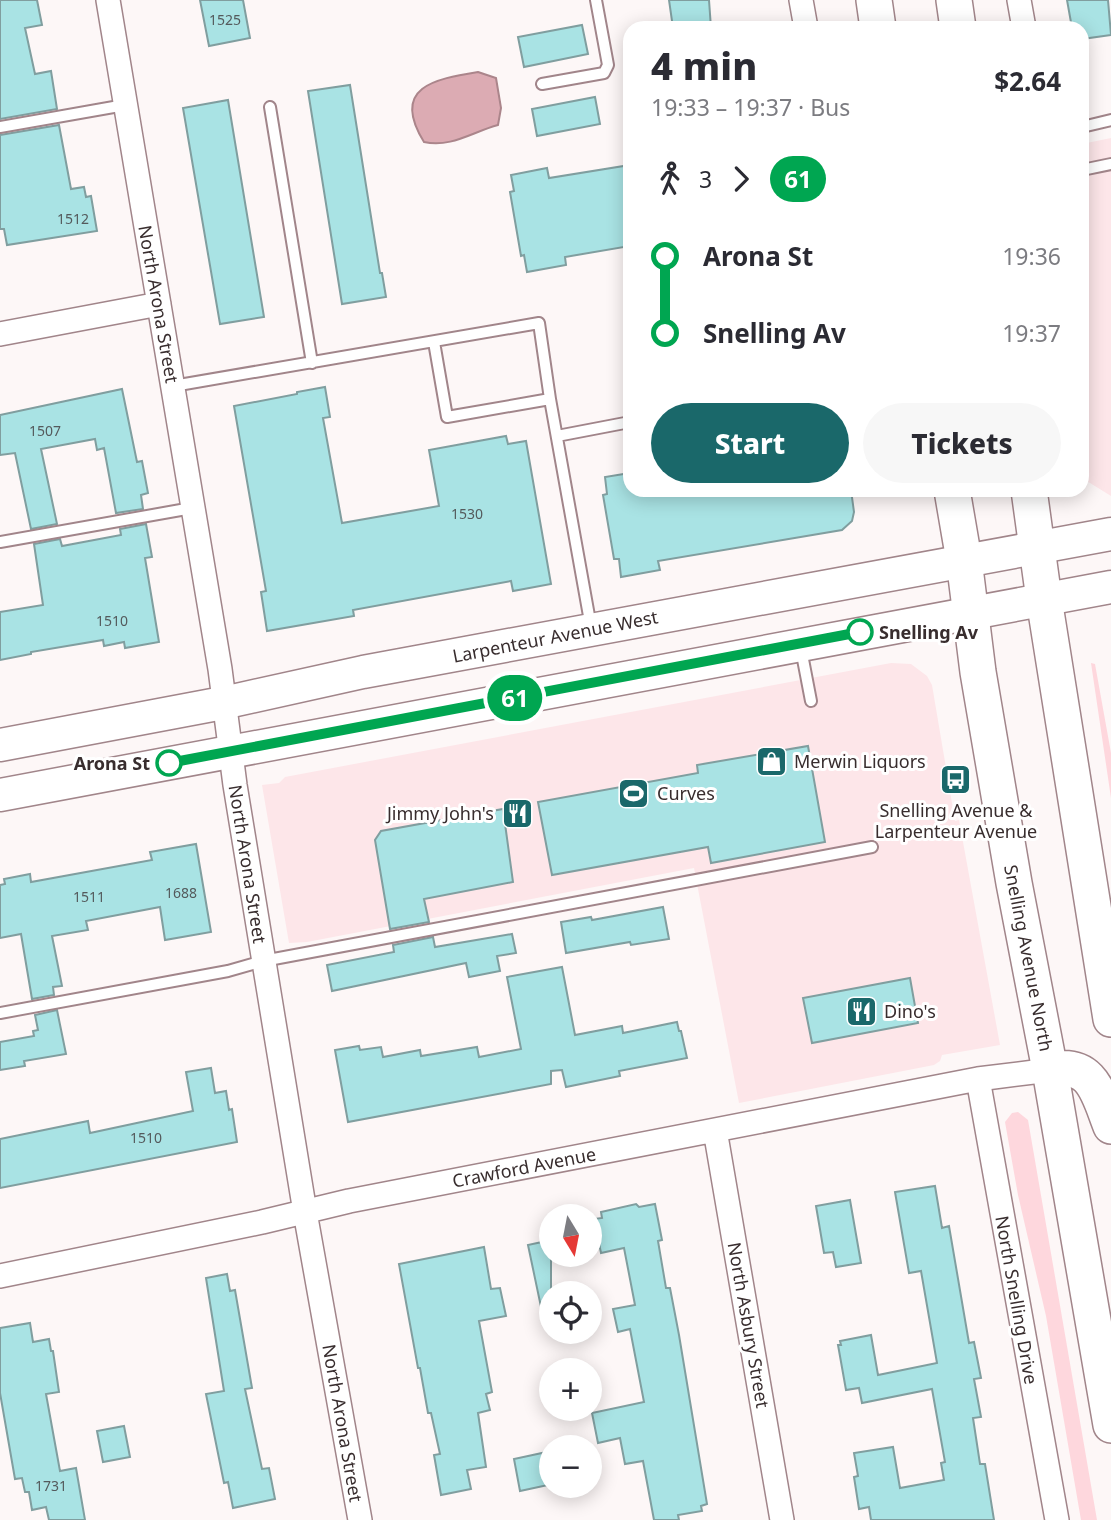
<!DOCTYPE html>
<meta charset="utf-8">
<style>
body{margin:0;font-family:"Noto Sans",sans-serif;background:#f7f7f7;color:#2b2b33;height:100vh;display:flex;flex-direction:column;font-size:26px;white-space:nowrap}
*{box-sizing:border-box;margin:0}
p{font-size:23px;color:#7c7c81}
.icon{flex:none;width:38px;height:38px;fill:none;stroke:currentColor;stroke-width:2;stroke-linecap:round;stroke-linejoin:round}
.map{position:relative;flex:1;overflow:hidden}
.panel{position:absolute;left:623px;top:21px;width:466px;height:476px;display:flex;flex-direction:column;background:#fff;border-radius:21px;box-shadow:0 4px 18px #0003}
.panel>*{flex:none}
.badge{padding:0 14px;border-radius:23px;font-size:24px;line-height:46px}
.needle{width:46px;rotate:170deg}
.tools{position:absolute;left:539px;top:1204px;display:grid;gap:14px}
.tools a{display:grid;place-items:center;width:63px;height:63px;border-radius:50%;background:#fff;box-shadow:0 4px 18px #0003;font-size:35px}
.map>.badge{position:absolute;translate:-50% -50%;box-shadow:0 0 0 4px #fff}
.legs{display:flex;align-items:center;gap:10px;height:77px;padding:0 28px;font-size:23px}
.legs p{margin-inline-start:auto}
.summary{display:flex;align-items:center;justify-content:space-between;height:119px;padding:0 28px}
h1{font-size:38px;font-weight:800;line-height:52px}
.primary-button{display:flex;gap:14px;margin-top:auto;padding:14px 28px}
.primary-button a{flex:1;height:80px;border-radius:42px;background:#1a686a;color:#fff;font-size:28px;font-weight:800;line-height:80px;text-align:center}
.primary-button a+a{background:#f7f7f7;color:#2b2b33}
ul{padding:0 28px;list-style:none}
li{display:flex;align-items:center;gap:24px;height:77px;font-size:26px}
li i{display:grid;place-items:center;width:10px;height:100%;margin:0 9px;background:currentColor}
li i::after{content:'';width:18px;height:18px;margin:-9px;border:5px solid;border-radius:50%;background:#fff}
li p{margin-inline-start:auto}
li:first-child i{background:linear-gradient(#0000 50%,currentColor 0)}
li:last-child i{background:linear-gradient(currentColor 50%,#0000 0)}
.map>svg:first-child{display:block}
</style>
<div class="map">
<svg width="1111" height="1520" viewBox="0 0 1111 1520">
<rect width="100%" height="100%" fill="#fdf7f7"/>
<path fill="#fde6e9" d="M 1111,138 L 1111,496 L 1082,478 L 1082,144 Z
M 891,663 L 911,664 L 927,676 L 932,685 L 955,821 L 959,820 L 1000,1045 L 942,1055 L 940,1061 L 934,1065 L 739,1103 L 694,868 L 307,942 L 289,943 L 262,785 L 279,783 L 285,777 Z"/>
<path fill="#fed7dd" d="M 1091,663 L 1095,664 L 1111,753 L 1111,798 Z
M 1018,1112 L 1028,1120 L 1097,1520 L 1081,1520 L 1046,1316 L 1018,1195 L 1005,1122 L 1012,1113 Z"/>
<path fill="#dcabb3" stroke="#ab858b" stroke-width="2" d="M 478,72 L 496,78 L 501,108 L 498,125 C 472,132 451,148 424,142 C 390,87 435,79 478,72 Z"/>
<path fill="#a9e3e4" stroke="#809e9f" stroke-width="2" d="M 0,0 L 37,0 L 42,25 L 25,28 L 35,74 L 51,71 L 57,109 L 0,119 Z
M 200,0 L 243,0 L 250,38 L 209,46 Z
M 669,0 L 709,0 L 711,28 L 673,28 Z
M 1067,0 L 1108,0 L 1111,35 L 1082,39 L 1082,28 L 1072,28 Z
M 582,25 L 588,54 L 524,67 L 518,37 Z
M 350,85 L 380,273 L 382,273 L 386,297 L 342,304 L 308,91 Z
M 595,97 L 600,124 L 537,136 L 532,109 Z
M 228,100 L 264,317 L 220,324 L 183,108 Z
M 59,125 L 71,189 L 84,187 L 86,197 L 91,196 L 97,231 L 7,245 L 4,229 L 0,229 L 0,135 Z
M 630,165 L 630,246 L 565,257 L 566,265 L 527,272 L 524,255 L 521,256 L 510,192 L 514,191 L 511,175 L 547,168 L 549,178 Z
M 325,387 L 330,417 L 323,418 L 342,523 L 439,506 L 429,450 L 506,436 L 508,444 L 526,441 L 551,584 L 513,591 L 511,581 L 353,610 L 354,616 L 267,631 L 261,592 L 266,591 L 234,406 L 297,394 L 297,392 Z
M 122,389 L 137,462 L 142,461 L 148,493 L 141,495 L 143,509 L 116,513 L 104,448 L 97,450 L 95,439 L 41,449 L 57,524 L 31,529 L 15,453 L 0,455 L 0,415 Z
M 630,473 L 630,490 L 851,490 L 854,512 L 852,521 L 842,530 L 658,561 L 660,570 L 621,577 L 619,559 L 614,559 L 603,495 L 607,494 L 605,477 Z
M 146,524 L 152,557 L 145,558 L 159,642 L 125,648 L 124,642 L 104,646 L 103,640 L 31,652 L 31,654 L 0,660 L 0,612 L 43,605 L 34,544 L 60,539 L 62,546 L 121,535 L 120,529 Z
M 808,746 L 825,842 L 711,863 L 708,847 L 552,875 L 538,802 L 698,773 L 697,765 Z
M 503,809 L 513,882 L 424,899 L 429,922 L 390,929 L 375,840 L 381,831 Z
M 196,844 L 211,932 L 165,940 L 160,907 L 86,921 L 88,930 L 52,936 L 62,986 L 53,987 L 54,995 L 32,999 L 21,934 L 0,938 L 0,885 L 5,884 L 4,879 L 30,874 L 31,882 L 152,860 L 150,852 Z
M 663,907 L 669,939 L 631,945 L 630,942 L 566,953 L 561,922 L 591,917 L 592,920 Z
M 512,934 L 516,953 L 497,956 L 500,971 L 469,977 L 466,963 L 332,991 L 327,965 L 394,952 L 393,945 L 433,937 L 435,947 Z
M 562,967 L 575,1035 L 622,1026 L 623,1033 L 677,1022 L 679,1031 L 681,1031 L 687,1058 L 619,1071 L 620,1076 L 566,1087 L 562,1070 L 551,1071 L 551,1084 L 348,1122 L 335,1050 L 359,1046 L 360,1050 L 381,1047 L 383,1057 L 420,1050 L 421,1056 L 477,1047 L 479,1057 L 521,1049 L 507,977 Z
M 910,978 L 918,1023 L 812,1043 L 803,998 Z
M 57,1010 L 66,1054 L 24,1061 L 25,1066 L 0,1070 L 0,1042 L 34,1036 L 33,1031 L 38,1030 L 35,1015 Z
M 211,1068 L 215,1093 L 226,1091 L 229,1110 L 232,1109 L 237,1142 L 0,1188 L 0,1139 L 88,1121 L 90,1133 L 193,1111 L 186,1072 Z
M 935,1186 L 942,1228 L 949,1226 L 969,1343 L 974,1342 L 981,1378 L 974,1379 L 981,1417 L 973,1418 L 980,1464 L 985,1464 L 994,1520 L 871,1520 L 869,1507 L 859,1509 L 854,1477 L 858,1476 L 854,1453 L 893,1447 L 900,1488 L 944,1480 L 941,1463 L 945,1462 L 932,1389 L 862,1403 L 859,1388 L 846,1390 L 838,1345 L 841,1345 L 840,1341 L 871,1335 L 878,1375 L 937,1363 L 921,1271 L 909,1273 L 895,1192 Z
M 850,1200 L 861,1263 L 836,1267 L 833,1252 L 824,1253 L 816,1206 Z
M 636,1204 L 639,1207 L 655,1204 L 662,1240 L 658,1241 L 666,1288 L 670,1288 L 679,1335 L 707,1504 L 701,1506 L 702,1511 L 678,1515 L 679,1520 L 654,1520 L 643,1461 L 625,1464 L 620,1438 L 598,1443 L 592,1413 L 644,1402 L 630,1329 L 618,1332 L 613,1309 L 635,1305 L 624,1248 L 601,1253 L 594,1219 L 602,1218 L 601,1212 Z
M 551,1240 L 551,1306 L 541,1307 L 528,1245 Z
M 484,1247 L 491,1289 L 500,1288 L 506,1316 L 479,1321 L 492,1392 L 486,1394 L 490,1410 L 478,1413 L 486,1467 L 467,1470 L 471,1489 L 441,1495 L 434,1455 L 440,1454 L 431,1413 L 428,1413 L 420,1368 L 418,1368 L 399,1264 Z
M 227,1274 L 230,1291 L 235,1290 L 252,1388 L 245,1389 L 262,1469 L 269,1468 L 275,1499 L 233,1508 L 228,1482 L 224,1483 L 206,1394 L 224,1391 L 206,1278 Z
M 30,1323 L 33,1342 L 49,1339 L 51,1351 L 53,1351 L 59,1392 L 46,1394 L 60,1471 L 76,1468 L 85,1520 L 49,1520 L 46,1507 L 32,1510 L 29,1492 L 25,1492 L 22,1478 L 15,1479 L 0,1393 L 0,1328 Z
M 124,1426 L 130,1457 L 103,1462 L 97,1431 Z
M 542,1453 L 548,1485 L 520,1491 L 514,1459 Z"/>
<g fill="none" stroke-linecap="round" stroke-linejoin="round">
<defs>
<path id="lane" d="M 542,84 L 604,73 L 608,65 L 596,0
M 270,107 L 312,363
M 0,127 L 125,105
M 1082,127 L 1111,120
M 1082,170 L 1111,164
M 434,342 L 447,417 L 550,399
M 173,386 L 539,323 L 550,399 L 591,627
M 557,436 L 630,422
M 0,542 L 192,508
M 801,649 L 811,701
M 0,1013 L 228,971 L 263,961 L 872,847"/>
<path id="street" d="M 108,0 L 220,669 L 235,785 L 305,1212 L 360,1520
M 801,0 L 806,28
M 1019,0 L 1024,28
M 0,334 L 159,304
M 978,1079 L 1057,1520
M 715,1130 L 782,1520
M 0,1276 L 262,1222 L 349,1201 L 978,1079 L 1050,1070"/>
<path id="secondary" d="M 0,745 L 223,703 L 363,672 L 1111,534
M 0,795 L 1111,587"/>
<path id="primary" d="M 874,0 L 878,28
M 954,0 L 958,28
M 952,490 L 964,560 L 978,672 L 1014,883 L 1050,1070 L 1111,1425
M 1029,490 L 1044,599 L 1111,1019
M 1050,1070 C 1093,1061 1098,1093 1111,1126"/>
</defs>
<use href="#lane" stroke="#a1858a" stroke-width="14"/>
<use href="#street" stroke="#a1858a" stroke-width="26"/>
<use href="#secondary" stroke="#a1858a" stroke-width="35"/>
<use href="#primary" stroke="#a1858a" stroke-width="38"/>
<use href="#lane" stroke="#fff" stroke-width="10"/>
<use href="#street" stroke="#fff" stroke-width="23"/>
<use href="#secondary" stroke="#fff" stroke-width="32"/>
<use href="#primary" stroke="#fff" stroke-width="35"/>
</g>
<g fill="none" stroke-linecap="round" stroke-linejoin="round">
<defs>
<path id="line-1" d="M 169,763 L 860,632"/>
</defs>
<use href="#line-1" stroke="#fff" stroke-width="16"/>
<use href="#line-1" stroke="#00a651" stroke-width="10"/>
</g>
<defs>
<symbol id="shop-square" viewBox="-11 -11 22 22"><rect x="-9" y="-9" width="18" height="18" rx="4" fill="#1a686a" stroke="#fff"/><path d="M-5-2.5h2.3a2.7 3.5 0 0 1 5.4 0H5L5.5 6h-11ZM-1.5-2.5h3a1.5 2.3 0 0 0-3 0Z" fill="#fff"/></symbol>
<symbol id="bus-square" viewBox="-11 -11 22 22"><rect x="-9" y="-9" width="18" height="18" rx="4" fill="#1a686a" stroke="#fff"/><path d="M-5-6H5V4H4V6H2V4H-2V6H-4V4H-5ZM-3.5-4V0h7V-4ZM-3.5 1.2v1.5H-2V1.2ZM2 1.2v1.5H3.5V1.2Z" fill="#fff"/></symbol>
<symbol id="stadium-square" viewBox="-11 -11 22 22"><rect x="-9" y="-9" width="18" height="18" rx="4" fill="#1a686a" stroke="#fff"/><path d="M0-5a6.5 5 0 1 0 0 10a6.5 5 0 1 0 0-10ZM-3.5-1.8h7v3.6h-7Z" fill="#fff"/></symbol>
<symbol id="restaurant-square" viewBox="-11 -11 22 22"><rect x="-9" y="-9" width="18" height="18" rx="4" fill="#1a686a" stroke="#fff"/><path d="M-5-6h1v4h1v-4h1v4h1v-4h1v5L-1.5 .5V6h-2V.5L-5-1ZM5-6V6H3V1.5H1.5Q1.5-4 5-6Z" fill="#fff"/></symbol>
</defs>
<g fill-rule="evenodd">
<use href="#shop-square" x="754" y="744" width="35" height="35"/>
<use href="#bus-square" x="938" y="762" width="35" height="35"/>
<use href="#stadium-square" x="616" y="776" width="35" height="35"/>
<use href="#restaurant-square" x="500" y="796" width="35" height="35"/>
<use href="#restaurant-square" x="844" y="994" width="35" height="35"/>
</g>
<g fill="#fff" stroke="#00a651" stroke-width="3.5">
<circle cx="860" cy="632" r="12"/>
<circle cx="169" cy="763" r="12"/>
</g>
<g text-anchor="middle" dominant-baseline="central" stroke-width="6" stroke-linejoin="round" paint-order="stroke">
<g font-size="14" fill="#545a5c">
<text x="225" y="19">1525</text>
<text x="73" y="218">1512</text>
<text x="45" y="430">1507</text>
<text x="467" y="513">1530</text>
<text x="112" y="620">1510</text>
<text x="181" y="892">1688</text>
<text x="89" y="896">1511</text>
<text x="146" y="1137">1510</text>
<text x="51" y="1485">1731</text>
</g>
<g font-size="18" fill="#382d2e" stroke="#fff">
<text transform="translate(159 304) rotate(80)">North Arona Street</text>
<text transform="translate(555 636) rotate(-11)">Larpenteur Avenue West</text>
<text transform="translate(248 864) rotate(81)">North Arona Street</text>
<text transform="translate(1029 958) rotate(79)">Snelling Avenue North</text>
<text transform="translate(524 1167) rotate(-11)">Crawford Avenue</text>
<text transform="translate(1017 1300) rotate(80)">North Snelling Drive</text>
<text transform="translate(749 1325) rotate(80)">North Asbury Street</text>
<text transform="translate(343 1423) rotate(80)">North Arona Street</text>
</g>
<g font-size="18" font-weight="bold" fill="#382d2e" stroke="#fff" text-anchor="start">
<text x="879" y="632">Snelling Av</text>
<text x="150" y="763" text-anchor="end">Arona St</text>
</g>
<g font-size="18" fill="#382d2e" stroke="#fff" text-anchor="start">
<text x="794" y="761">Merwin Liquors</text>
<text x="657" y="793">Curves</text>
<text x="956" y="810" text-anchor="middle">Snelling Avenue &amp;<tspan x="956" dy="21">Larpenteur Avenue</tspan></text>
<text x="494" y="813" text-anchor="end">Jimmy John's</text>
<text x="884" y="1011">Dino's</text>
</g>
</g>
</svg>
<div class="tools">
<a><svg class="needle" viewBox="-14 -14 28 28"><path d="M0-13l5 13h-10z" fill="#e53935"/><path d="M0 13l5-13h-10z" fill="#7c7c81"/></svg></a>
<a><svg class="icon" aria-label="locate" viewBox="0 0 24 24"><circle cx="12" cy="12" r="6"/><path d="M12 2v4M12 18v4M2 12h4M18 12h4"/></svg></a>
<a>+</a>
<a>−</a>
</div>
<b class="badge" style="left:515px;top:698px;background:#00a651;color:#fff">61</b>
<section class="panel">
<div class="summary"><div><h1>4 min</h1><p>19:33 – 19:37 · Bus</p></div><b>$2.64</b></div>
<div class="legs"><svg class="icon" aria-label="walk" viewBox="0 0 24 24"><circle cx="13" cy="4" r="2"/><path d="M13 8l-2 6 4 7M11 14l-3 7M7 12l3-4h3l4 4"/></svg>3<svg class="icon" aria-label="forward" viewBox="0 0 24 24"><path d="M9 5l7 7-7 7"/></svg><b class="badge" style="background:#00a651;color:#fff">61</b></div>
<ul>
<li><i style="color:#00a651"></i><b>Arona St</b><p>19:36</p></li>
<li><i style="color:#00a651"></i><b>Snelling Av</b><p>19:37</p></li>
</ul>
<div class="primary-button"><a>Start</a><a>Tickets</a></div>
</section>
</div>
